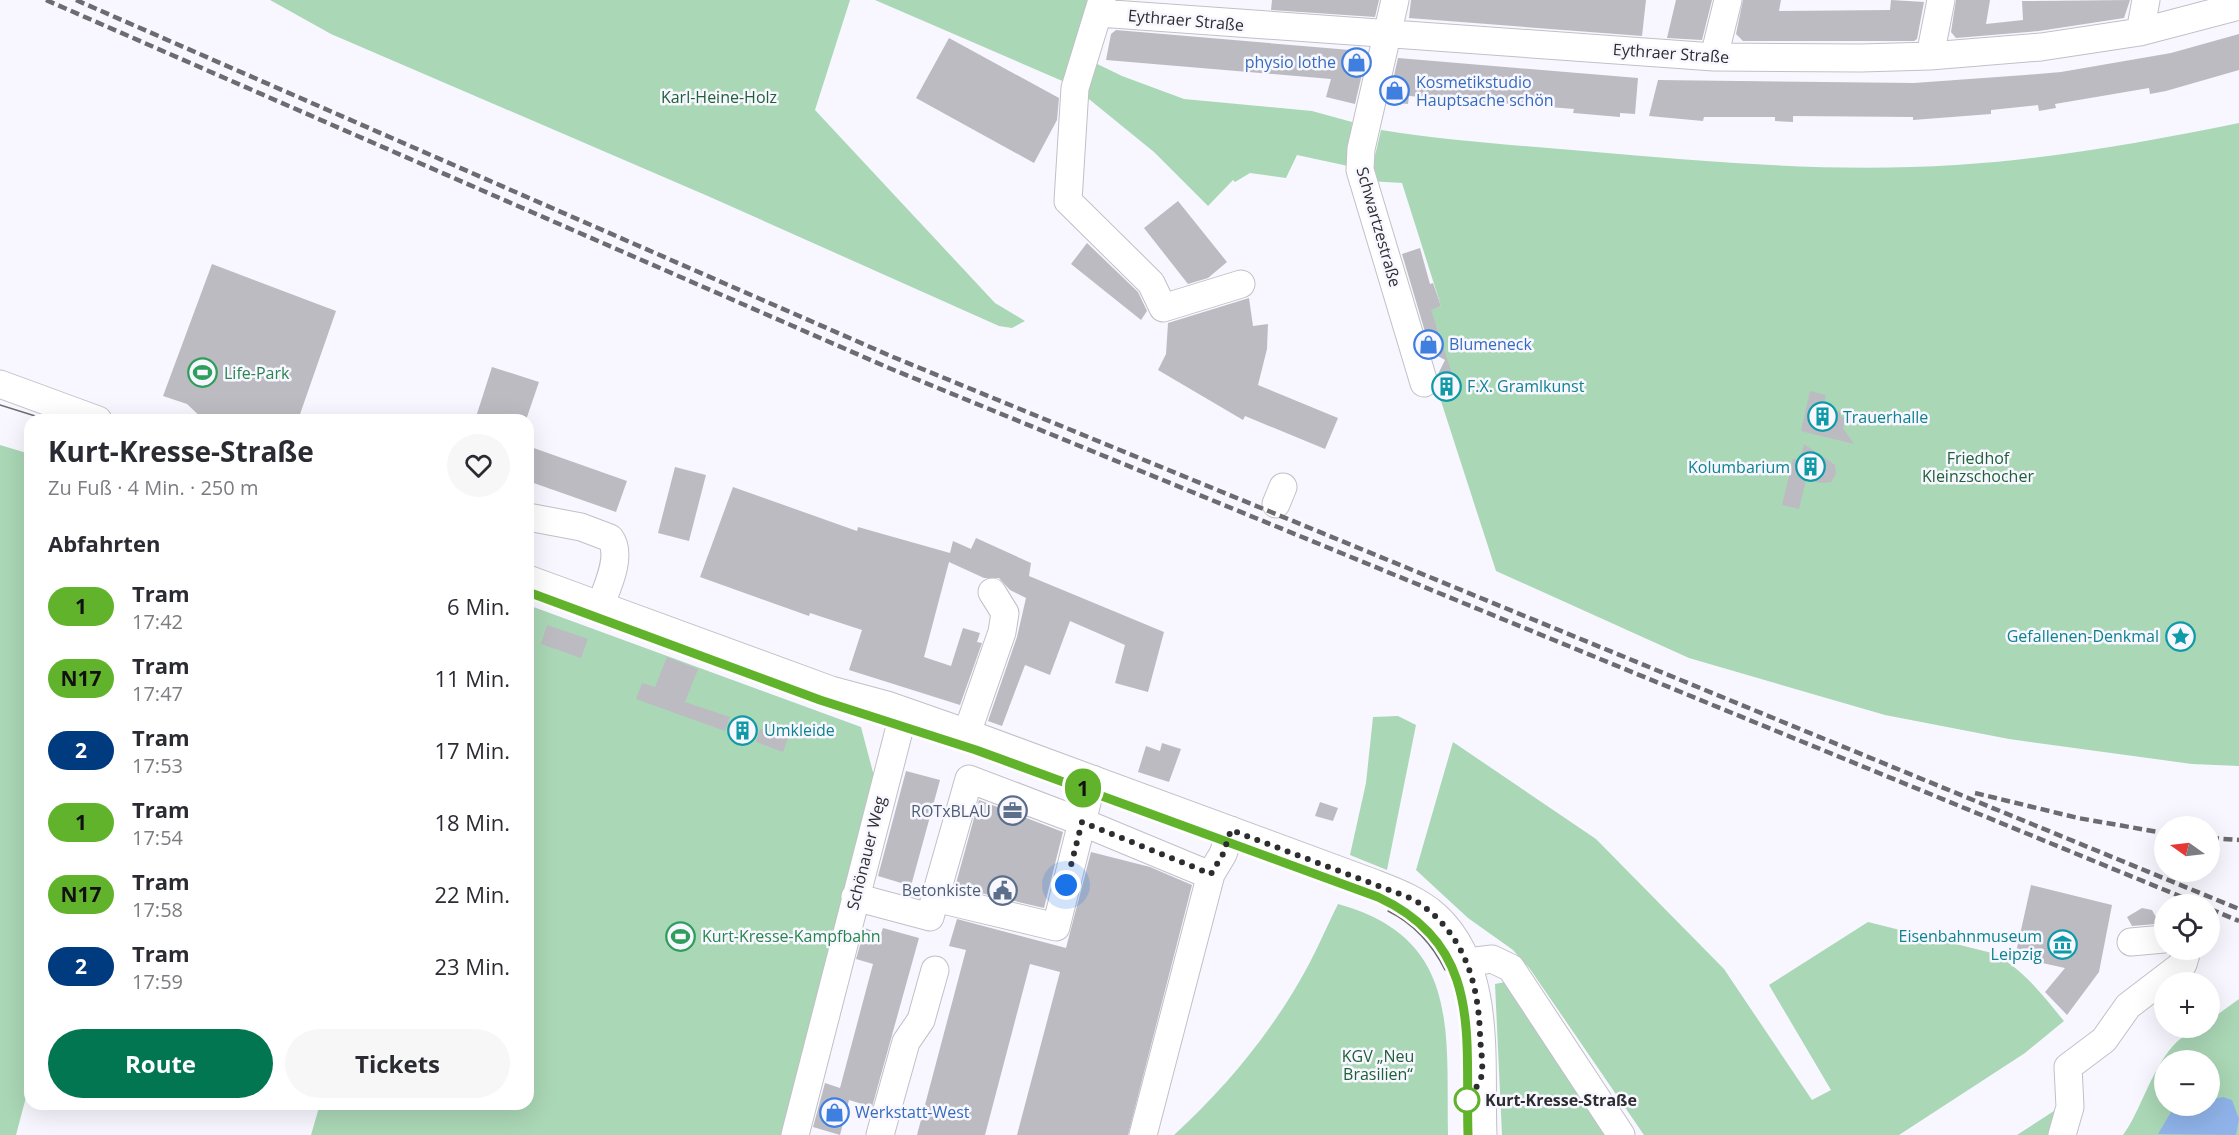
<!DOCTYPE html>
<html lang="de">
<meta charset="utf-8">
<style>
body{margin:0;font-family:"Open Sans",sans-serif;background:#f7f7f7;color:#2b2b33;height:100vh;display:flex;flex-direction:column;font-size:22px;white-space:nowrap}
*{box-sizing:border-box;margin:0}
p{font-size:20px;color:#7c7c81}
.icon{flex:none;width:33px;height:33px;fill:none;stroke:currentColor;stroke-width:2;stroke-linecap:round;stroke-linejoin:round}
.map{position:relative;flex:1;overflow:hidden}
.drawer{position:absolute;left:24px;top:414px;width:510px;height:696px;display:flex;flex-direction:column;background:#fff;border-radius:18px;box-shadow:0 6px 24px #0002}
.drawer>*{flex:none}
.badge{padding:0 12px;border-radius:20px;font-size:21px;line-height:39px}
.needle{width:39px;rotate:284deg}
.controls{position:absolute;left:2154px;top:816px;display:grid;gap:12px}
.controls a{display:grid;place-items:center;width:66px;height:66px;border-radius:50%;background:#fff;box-shadow:0 6px 24px #0002;font-size:30px}
.you{position:absolute;width:30px;height:30px;margin:-15px;border:4px solid #fff;border-radius:50%;background:#1a73e8;box-shadow:0 0 0 9px #1a73e833}
.map>.badge{position:absolute;translate:-50% -50%;box-shadow:0 0 0 3px #fff}
h2{padding:0 24px;font-size:22px;line-height:54px}
.round{display:grid;place-items:center;flex:none;width:63px;height:63px;border-radius:32px;background:#f7f7f7}
.summary{display:flex;align-items:center;justify-content:space-between;height:102px;padding:0 24px}
h1{font-size:28px;font-weight:700;line-height:45px}
.action{display:flex;gap:12px;margin-top:auto;padding:12px 24px}
.action a{flex:1;height:69px;border-radius:36px;background:#017651;color:#fff;font-size:24px;font-weight:700;line-height:69px;text-align:center}
.action a+a{background:#f7f7f7;color:#2b2b33}
ul{padding:0;list-style:none}
li{display:flex;align-items:center;gap:18px;height:72px;padding:0 24px}
li div{flex:1}
li b{display:block;font-size:22px}
li em{font-style:normal}
li .badge{min-width:66px;font-weight:700;text-align:center}
.map>svg:first-child{display:block}
</style>
<div class="map">
<svg width="2239" height="1135" viewBox="0 0 2239 1135">
<rect width="100%" height="100%" fill="#f8f7ff"/>
<path fill="#aad7b6" fill-rule="evenodd" d="M 270,0 L 850,0 L 815,110 L 995,303 L 1025,321 L 1012,328 L 999,326 L 710,197 L 331,34 Z
M 875,0 L 1089,0 L 1067,83 Z
M 1089,60 L 1122,76 L 1184,99 L 1312,111 L 1352,122 L 1348,166 L 1297,155 L 1286,178 L 1250,173 L 1235,182 L 1233,180 L 1208,206 L 1154,152 L 1079,91 Z
M 2239,123 L 2239,766 L 2192,764 L 2009,739 L 1885,715 L 1689,658 L 1496,571 L 1440,398 L 1457,392 L 1436,326 L 1425,311 L 1441,306 L 1402,183 L 1369,181 L 1381,130 C 1448,141 1516,145 1584,151 C 1708,162 1832,173 1956,165 C 2052,159 2145,142 2239,123 Z
M 0,445 L 30,454 L 30,1082 L 16,1135 L 0,1135 Z
M 528,605 L 861,727 L 875,780 L 784,1135 L 311,1135 L 320,1104 L 528,1104 Z
M 1398,716 L 1416,725 L 1387,870 L 1350,855 L 1366,783 L 1373,717 Z
M 1453,742 L 1596,839 L 1724,969 L 1812,1100 L 1831,1090 L 1769,985 L 1868,922 L 1992,953 C 2023,968 2043,996 2064,1021 L 2025,1053 L 1899,1135 L 1644,1135 L 1530,969 L 1513,950 L 1468,918 L 1416,870 Z
M 1338,904 C 1461,938 1446,1030 1448,1135 L 1174,1135 C 1223,1090 1266,1039 1299,982 C 1314,957 1325,930 1338,904 Z
M 1505,982 L 1609,1135 L 1502,1135 L 1495,984 Z
M 2239,999 L 2239,1135 L 2123,1135 C 2147,1104 2160,1028 2210,1028 L 2210,1020 ZM 2164,1060 L 2210,1060 L 2210,1106 L 2164,1106 Z
M 2060,1107 L 2054,1135 L 2017,1135 Z"/>
<path fill="#8fb3e9" d="M 2223,1097 L 2232,1100 L 2239,1119 L 2236,1135 L 2158,1134 L 2174,1107 L 2210,1106 L 2210,1100 Z"/>
<path fill="#bcbbc2" d="M 1272,0 L 1379,0 L 1375,17 L 1271,10 Z
M 1411,0 L 1646,0 L 1642,36 L 1409,18 Z
M 1676,0 L 1712,0 L 1702,40 L 1667,38 Z
M 1743,0 L 1781,0 L 1779,11 L 1890,10 L 1891,0 L 1924,2 L 1917,39 L 1914,41 L 1743,41 L 1736,34 Z
M 1956,0 L 1990,0 L 1986,24 L 2023,20 L 2022,1 L 2130,0 L 2124,18 L 2039,31 L 1956,38 L 1951,32 Z
M 1116,30 L 1362,51 L 1366,57 L 1355,104 L 1326,97 L 1331,79 L 1106,60 L 1111,34 Z
M 2239,34 L 2239,70 L 2166,91 L 2150,94 L 2149,88 L 2055,104 L 2056,108 L 2039,111 L 2038,105 L 1991,110 L 1991,114 L 1913,120 L 1913,117 L 1793,116 L 1793,122 L 1775,121 L 1775,117 L 1704,117 L 1703,121 L 1649,116 L 1658,80 L 1914,83 L 2025,75 L 2061,72 L 2171,53 Z
M 949,38 L 1059,98 L 1057,120 L 1034,163 L 916,98 Z
M 1398,58 L 1638,78 L 1635,114 L 1620,113 L 1620,117 L 1573,113 L 1574,109 L 1409,96 L 1408,104 L 1388,102 Z
M 1178,201 L 1227,262 L 1208,278 L 1188,284 L 1144,228 Z
M 1087,243 L 1138,292 L 1147,311 L 1141,320 L 1071,264 Z
M 1420,248 L 1430,284 L 1433,283 L 1441,306 L 1431,310 L 1458,392 L 1440,398 L 1438,374 L 1445,360 L 1431,352 L 1402,254 Z
M 212,264 L 336,311 L 298,420 L 204,420 L 187,404 L 163,396 Z
M 1249,298 L 1253,326 L 1268,324 L 1267,349 L 1258,385 L 1338,418 L 1325,449 L 1245,416 L 1243,420 L 1158,370 L 1166,354 L 1168,323 Z
M 492,367 L 539,382 L 526,420 L 475,420 Z
M 1810,391 L 1826,395 L 1823,408 L 1841,412 L 1840,416 L 1845,418 L 1843,428 L 1854,444 L 1801,431 Z
M 1804,444 L 1835,465 L 1836,474 L 1831,482 L 1821,483 L 1806,480 L 1799,509 L 1782,505 L 1793,459 L 1800,460 Z
M 528,446 L 627,481 L 616,512 L 528,481 Z
M 675,467 L 706,475 L 689,541 L 658,533 Z
M 733,487 L 857,531 L 858,527 L 950,553 L 953,541 L 971,549 L 976,538 L 1031,563 L 1029,576 L 1164,632 L 1148,692 L 1115,683 L 1125,645 L 1070,621 L 1050,675 L 1025,665 L 1002,726 L 988,721 L 1017,637 L 1026,598 L 1010,590 L 999,578 L 984,578 L 949,562 L 924,657 L 951,666 L 963,628 L 980,633 L 977,642 L 982,643 L 960,705 L 849,670 L 862,630 L 810,613 L 809,616 L 700,577 Z
M 547,625 L 588,639 L 581,658 L 541,644 Z
M 667,657 L 698,669 L 685,702 L 730,717 L 725,731 L 636,699 L 642,683 L 655,687 Z
M 760,729 L 788,738 L 783,752 L 756,742 Z
M 1162,743 L 1181,749 L 1169,782 L 1138,772 L 1146,746 L 1160,751 Z
M 906,771 L 940,780 L 911,886 L 878,876 Z
M 979,800 L 1063,832 L 1044,908 L 955,887 Z
M 1320,802 L 1338,808 L 1333,821 L 1315,816 Z
M 1091,852 L 1150,867 L 1192,885 L 1128,1135 L 1017,1135 L 1060,972 L 1030,964 L 985,1135 L 917,1135 L 966,950 L 949,946 L 957,919 L 1066,948 Z
M 2031,885 L 2112,905 L 2099,972 L 2067,1015 L 2045,992 L 2065,968 L 2015,957 Z
M 2142,908 L 2152,910 L 2157,919 L 2156,924 L 2132,926 L 2127,917 Z
M 865,928 L 881,934 L 883,928 L 919,938 L 872,1107 L 849,1100 L 840,1135 L 813,1127 L 825,1083 L 840,1088 L 873,964 L 856,959 Z"/>
<g fill="none" stroke-linecap="round" stroke-linejoin="round">
<defs>
<path id="minor" d="M 1102,0 L 1075,88 L 1068,201 L 1151,283 L 1163,308 L 1241,284
M 1395,0 L 1361,149 L 1360,170 L 1424,383
M 1099,13 L 1714,57 L 1861,58 L 1930,56 L 2041,47 L 2140,32 L 2239,6
M 2140,32 L 2146,0
M 1930,56 L 1941,0
M 1714,57 L 1728,0
M 0,384 L 98,420
M 1276,504 L 1283,487
M 528,517 L 581,527 L 610,538 C 623,555 607,588 600,606
M 528,579 L 831,690 L 887,705 L 967,733 L 1371,882 C 1394,891 1417,899 1436,916 C 1493,968 1480,1065 1483,1135
M 967,733 L 1002,632 L 1005,613 L 992,592
M 1093,779 L 1082,822 L 969,779 L 935,898 L 1056,927 L 1082,822 L 1200,871 L 1211,874 L 1223,854 L 1231,830
M 855,897 L 930,917 L 935,898
M 2131,942 L 2164,939
M 1468,962 L 1492,959 L 1511,968 L 1621,1135
M 795,1135 L 904,711
M 880,1135 L 906,1042 L 921,1020 L 935,970
M 1143,1135 L 1211,874
M 2062,1135 L 2070,1107 L 2068,1067 L 2104,1040 L 2128,1006 L 2183,964 L 2186,954 L 2183,950"/>
</defs>
<use href="#minor" stroke="#c1c0c7" stroke-width="29"/>
<use href="#minor" stroke="#fff" stroke-width="27"/>
<path stroke="#6b6b70" stroke-width="1.5" d="M 0,405 L 48,420
M 528,592 L 820,700 L 976,750 L 1378,897 C 1484,946 1465,1036 1468,1135
M 1388,911 C 1413,923 1433,945 1445,970"/>
<path stroke="#6b6b70" stroke-width="4.5" stroke-dasharray="9 4.5" stroke-linecap="butt" d="M 46,0 L 889,368 L 2199,904
M 76,0 L 893,357 L 2239,909
M 1975,793 L 2078,818 L 2164,833
M 2210,838 L 2239,840
M 2210,909 L 2239,921"/>
</g>
<g fill="none" stroke-linecap="round" stroke-linejoin="round">
<defs>
<path id="line" d="M 528,592 L 820,700 L 976,750 L 1378,897 C 1484,946 1465,1037 1468,1135"/>
</defs>
<use href="#line" stroke="#fff" stroke-width="14"/>
<use href="#line" stroke="#62b32c" stroke-width="9"/>
<path stroke="#2d2d30" stroke-width="6" stroke-dasharray="0 10.8" d="M 1066,885 L 1082,822 L 1211,874 L 1223,854 L 1231,830 L 1413,899 C 1462,930 1478,978 1480,1034 C 1480,1047 1485,1069 1480,1081 C 1477,1087 1471,1094 1467,1100"/>
</g>
<defs>
<symbol id="shop-ring" viewBox="-11 -11 22 22"><circle r="9.5" fill="#f8f7ff" stroke="#3f7fe0" stroke-width="1.5"/><path d="M-5-2.5h2.3a2.7 3.5 0 0 1 5.4 0H5L5.5 6h-11ZM-1.5-2.5h3a1.5 2.3 0 0 0-3 0Z" fill="#3f7fe0"/></symbol>
<symbol id="stadium-ring" viewBox="-11 -11 22 22"><circle r="9.5" fill="#f8f7ff" stroke="#2e9e5b" stroke-width="1.5"/><path d="M0-5a6.5 5 0 1 0 0 10a6.5 5 0 1 0 0-10ZM-3.5-1.8h7v3.6h-7Z" fill="#2e9e5b"/></symbol>
<symbol id="building-ring" viewBox="-11 -11 22 22"><circle r="9.5" fill="#f8f7ff" stroke="#0f9aa8" stroke-width="1.5"/><path d="M-4-6H4V6H1V3H-1V6H-4ZM-2.5-4.3h1.7v1.8h-1.7ZM.8-4.3h1.7v1.8H.8ZM-2.5-1h1.7V.8h-1.7ZM.8-1h1.7V.8H.8Z" fill="#0f9aa8"/></symbol>
<symbol id="sight-ring" viewBox="-11 -11 22 22"><circle r="9.5" fill="#f8f7ff" stroke="#0f9aa8" stroke-width="1.5"/><path d="M0-6L1.8-2.2L6-1.7L2.9 1.2L3.7 5.4L0 3.3L-3.7 5.4L-2.9 1.2L-6-1.7L-1.8-2.2Z" fill="#0f9aa8"/></symbol>
<symbol id="office-ring" viewBox="-11 -11 22 22"><circle r="9.5" fill="#f8f7ff" stroke="#5c6f8a" stroke-width="1.5"/><path d="M-6-3h4V-5.5h4V-3h4V5H-6ZM-1-4.5V-3h2v-1.5ZM-6 0V1H6V0Z" fill="#5c6f8a"/></symbol>
<symbol id="civic-ring" viewBox="-11 -11 22 22"><circle r="9.5" fill="#f8f7ff" stroke="#5c6f8a" stroke-width="1.5"/><path d="M-.6-6.5H3V-4.5H.6V-3L4-1V1h2V6H-6V1h2V-1L-.6-3ZM-1.2 2.5V6h2.4V2.5Z" fill="#5c6f8a"/></symbol>
<symbol id="museum-ring" viewBox="-11 -11 22 22"><circle r="9.5" fill="#f8f7ff" stroke="#0f9aa8" stroke-width="1.5"/><path d="M0-6L6-3V-2H-6V-3ZM-5-1h2V3h-2ZM-1-1h2V3h-2ZM3-1h2V3H3ZM-6 4H6V6H-6Z" fill="#0f9aa8"/></symbol>
</defs>
<g fill-rule="evenodd">
<use href="#shop-ring" x="1340" y="46" width="33" height="33"/>
<use href="#shop-ring" x="1378" y="74" width="33" height="33"/>
<use href="#shop-ring" x="1412" y="328" width="33" height="33"/>
<use href="#stadium-ring" x="186" y="356" width="33" height="33"/>
<use href="#building-ring" x="1430" y="370" width="33" height="33"/>
<use href="#building-ring" x="1806" y="400" width="33" height="33"/>
<use href="#building-ring" x="1794" y="450" width="33" height="33"/>
<use href="#sight-ring" x="2164" y="620" width="33" height="33"/>
<use href="#building-ring" x="726" y="714" width="33" height="33"/>
<use href="#office-ring" x="996" y="794" width="33" height="33"/>
<use href="#civic-ring" x="986" y="874" width="33" height="33"/>
<use href="#stadium-ring" x="664" y="920" width="33" height="33"/>
<use href="#museum-ring" x="2046" y="928" width="33" height="33"/>
<use href="#shop-ring" x="818" y="1096" width="33" height="33"/>
</g>
<circle fill="#fff" stroke="#62b32c" stroke-width="3" cx="1467" cy="1100" r="12"/>
<g text-anchor="middle" dominant-baseline="central" stroke-width="5" stroke-linejoin="round" paint-order="stroke">
<g font-size="16" fill="#2d2d30" stroke="#f8f7ff">
<text transform="translate(1186 20) rotate(5)">Eythraer Straße</text>
<text transform="translate(1671 53) rotate(4)">Eythraer Straße</text>
<text transform="translate(1379 227) rotate(74)">Schwartzestraße</text>
<text transform="translate(866 853) rotate(-76)">Schönauer Weg</text>
</g>
<g font-size="16" fill="#366cbe" stroke="#f8f7ff" text-anchor="start">
<text x="1336" y="62" text-anchor="end">physio lothe</text>
<text x="1416" y="82">Kosmetikstudio<tspan x="1416" dy="18">Hauptsache schön</tspan></text>
<text x="1449" y="344">Blumeneck</text>
<text x="855" y="1112">Werkstatt-West</text>
</g>
<g font-size="16" fill="#1f6038" stroke="#f8f7ff">
<text x="719" y="97">Karl-Heine-Holz</text>
<text x="1978" y="458">Friedhof<tspan x="1978" dy="18">Kleinzschocher</tspan></text>
<text x="1378" y="1056">KGV „Neu<tspan x="1378" dy="18">Brasilien“</tspan></text>
</g>
<g font-size="16" fill="#27864d" stroke="#f8f7ff" text-anchor="start">
<text x="224" y="373">Life-Park</text>
<text x="702" y="936">Kurt-Kresse-Kampfbahn</text>
</g>
<g font-size="16" fill="#0d838f" stroke="#f8f7ff" text-anchor="start">
<text x="1467" y="386">F.X. Gramlkunst</text>
<text x="1843" y="417">Trauerhalle</text>
<text x="1790" y="467" text-anchor="end">Kolumbarium</text>
<text x="2159" y="636" text-anchor="end">Gefallenen-Denkmal</text>
<text x="764" y="730">Umkleide</text>
<text x="2042" y="936" text-anchor="end">Eisenbahnmuseum<tspan x="2042" dy="18">Leipzig</tspan></text>
</g>
<g font-size="16" fill="#4e5e75" stroke="#f8f7ff" text-anchor="end">
<text x="991" y="811">ROTxBLAU</text>
<text x="981" y="890">Betonkiste</text>
</g>
<g font-size="16" font-weight="bold" fill="#2d2d30" stroke="#f8f7ff" text-anchor="start">
<text x="1485" y="1100">Kurt-Kresse-Straße</text>
</g>
</g>
</svg>
<div class="controls">
<a><svg class="needle" viewBox="-14 -14 28 28"><path d="M0-13l5 13h-10z" fill="#e53935"/><path d="M0 13l5-13h-10z" fill="#7c7c81"/></svg></a>
<a><svg class="icon" aria-label="locate" viewBox="0 0 24 24"><circle cx="12" cy="12" r="6"/><path d="M12 2v4M12 18v4M2 12h4M18 12h4"/></svg></a>
<a>+</a>
<a>−</a>
</div>
<div class="you" style="left:1066px;top:885px"></div>
<b class="badge" style="left:1083px;top:788px;background:#62b32c;color:#111">1</b>
<section class="drawer">
<div class="summary"><div><h1>Kurt-Kresse-Straße</h1><p>Zu Fuß · 4 Min. · 250 m</p></div><a class="round"><svg class="icon" aria-label="heart" viewBox="0 0 24 24"><path d="M12 20l-8-8c-3-5 5-10 8-4 3-6 11-1 8 4z"/></svg></a></div>
<h2>Abfahrten</h2>
<ul>
<li><span class="badge" style="background:#62b32c;color:#111">1</span><div><b>Tram</b><p>17:42</p></div><em>6 Min.</em></li>
<li><span class="badge" style="background:#62b32c;color:#111">N17</span><div><b>Tram</b><p>17:47</p></div><em>11 Min.</em></li>
<li><span class="badge" style="background:#003b80;color:#fff">2</span><div><b>Tram</b><p>17:53</p></div><em>17 Min.</em></li>
<li><span class="badge" style="background:#62b32c;color:#111">1</span><div><b>Tram</b><p>17:54</p></div><em>18 Min.</em></li>
<li><span class="badge" style="background:#62b32c;color:#111">N17</span><div><b>Tram</b><p>17:58</p></div><em>22 Min.</em></li>
<li><span class="badge" style="background:#003b80;color:#fff">2</span><div><b>Tram</b><p>17:59</p></div><em>23 Min.</em></li>
</ul>
<div class="action"><a>Route</a><a>Tickets</a></div>
</section>
</div>
